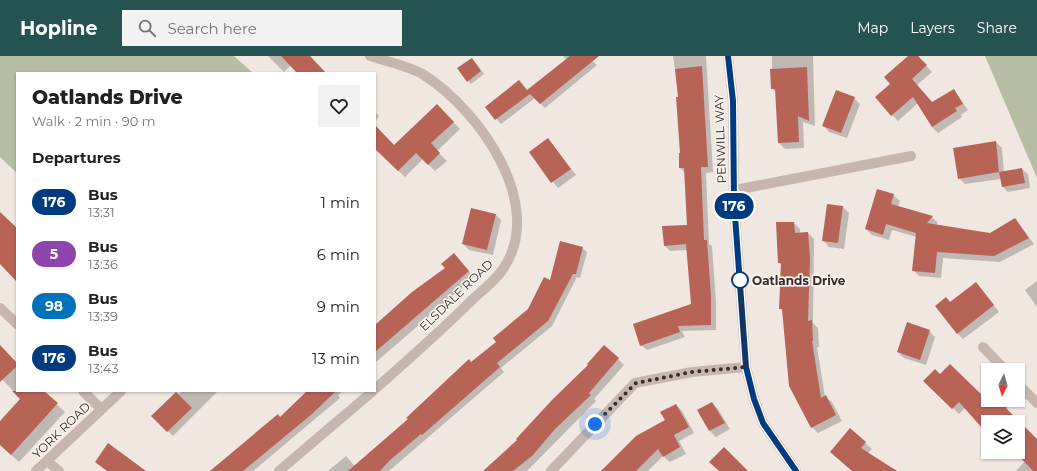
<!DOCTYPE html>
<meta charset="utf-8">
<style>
body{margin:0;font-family:Montserrat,sans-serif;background:#f2f2f2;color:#202124;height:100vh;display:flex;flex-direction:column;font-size:15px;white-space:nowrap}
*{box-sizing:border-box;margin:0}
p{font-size:13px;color:#757577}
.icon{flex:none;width:22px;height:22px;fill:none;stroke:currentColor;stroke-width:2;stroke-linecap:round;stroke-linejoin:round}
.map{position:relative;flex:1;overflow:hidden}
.panel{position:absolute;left:16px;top:16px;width:360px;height:320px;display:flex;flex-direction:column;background:#fff;border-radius:0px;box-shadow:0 1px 3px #0004}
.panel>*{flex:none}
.badge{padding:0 8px;border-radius:13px;font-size:14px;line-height:26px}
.needle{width:26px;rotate:185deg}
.controls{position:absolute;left:981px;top:307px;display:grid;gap:8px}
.controls a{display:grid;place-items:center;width:44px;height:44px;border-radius:0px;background:#fff;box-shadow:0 1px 3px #0004;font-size:20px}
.you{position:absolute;width:20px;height:20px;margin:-10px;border:3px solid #fff;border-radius:50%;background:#1a73e8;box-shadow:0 0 0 6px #1a73e833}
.map>.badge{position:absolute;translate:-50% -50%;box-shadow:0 0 0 2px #fff}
h2{padding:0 16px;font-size:15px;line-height:36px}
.round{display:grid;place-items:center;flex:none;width:42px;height:42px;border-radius:0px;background:#f2f2f2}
.overview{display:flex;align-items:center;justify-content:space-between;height:68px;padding:0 16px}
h1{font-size:19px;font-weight:800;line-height:30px}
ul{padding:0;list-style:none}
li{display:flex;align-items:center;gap:12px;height:52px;padding:0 16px}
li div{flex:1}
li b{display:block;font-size:15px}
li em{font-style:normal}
li .badge{min-width:44px;font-weight:700;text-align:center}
header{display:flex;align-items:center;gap:24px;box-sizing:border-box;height:56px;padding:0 20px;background:#255351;color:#fff}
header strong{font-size:19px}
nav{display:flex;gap:22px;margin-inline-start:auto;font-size:14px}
.search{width:280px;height:36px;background:#f2f2f2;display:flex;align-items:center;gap:10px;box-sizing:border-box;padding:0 14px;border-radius:0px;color:#757577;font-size:15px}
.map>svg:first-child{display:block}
</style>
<header>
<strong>Hopline</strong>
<div class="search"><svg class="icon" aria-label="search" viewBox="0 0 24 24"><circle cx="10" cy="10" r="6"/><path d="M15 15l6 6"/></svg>Search here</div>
<nav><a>Map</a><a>Layers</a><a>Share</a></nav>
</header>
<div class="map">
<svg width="1037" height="415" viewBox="0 0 1037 415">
<rect width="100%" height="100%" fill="#f0e7e0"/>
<path fill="#b7bda2" d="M 0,0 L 234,0 L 253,17 L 17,17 L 17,117 L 0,101 Z
M 985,0 L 1037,0 L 1037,122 Z"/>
<path fill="#0003" d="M 268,0 L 309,0 L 326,17 L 298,17 L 291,9 L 284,16 Z
M 563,0 L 587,0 L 597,9 L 545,52 L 535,42 L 501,68 L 486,51 L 528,35 L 567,4 Z
M 673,0 L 706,0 L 713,116 L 706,117 L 709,188 L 712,190 L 716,246 L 716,274 L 682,275 L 685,281 L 647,294 L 641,289 L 692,249 L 688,194 L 670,195 L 665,190 L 688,170 L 685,117 L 680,112 L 681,98 L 679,42 Z
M 772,0 L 813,0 L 815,70 L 803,66 L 804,92 L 785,93 L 779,87 L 777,37 L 772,33 Z
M 910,0 L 917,0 L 932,16 L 917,29 L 933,47 L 954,34 L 968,54 L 961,59 L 962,61 L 938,77 L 932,71 L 918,47 L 898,65 L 876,42 L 892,28 Z
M 475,6 L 484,18 L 471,28 L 468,25 Z
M 854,42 L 860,48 L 847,82 L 829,76 L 823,69 Z
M 437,49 L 460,73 L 437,95 L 447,105 L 435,115 L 423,103 L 405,121 L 375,92 L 375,71 L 394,90 Z
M 375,56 L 379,60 L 375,65 Z
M 548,83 L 576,119 L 558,132 L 530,96 Z
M 996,86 L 1002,92 L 1004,117 L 1022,113 L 1028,118 L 1030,132 L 1008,136 L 1003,131 L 1001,123 L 965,128 L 959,122 Z
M 893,139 L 900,145 L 898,151 L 932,161 L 938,167 L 936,169 L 990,178 L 1015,163 L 1034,188 L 1000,206 L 943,202 L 941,222 L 919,220 L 913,214 L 917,181 L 892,174 L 889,184 L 872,179 L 866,173 Z
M 843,151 L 849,157 L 844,193 L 829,191 L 823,184 Z
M 495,158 L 501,164 L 493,199 L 469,194 L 463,188 Z
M 794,167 L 800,173 L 800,178 L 808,177 L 814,183 L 813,267 L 818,272 L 819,291 L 817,291 L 825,341 L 832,346 L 842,365 L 818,377 L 812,371 L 783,255 L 780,252 L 781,209 L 779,207 Z
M 582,192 L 587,196 L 580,222 L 577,221 L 552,270 L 501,312 L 504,316 L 389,415 L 377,415 L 471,307 L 497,286 L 529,254 L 551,226 Z
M 459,204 L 474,221 L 375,307 L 375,269 Z
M 1037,225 L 1037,251 L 1025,234 Z
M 976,227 L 999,256 L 963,283 L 957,277 L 951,247 Z
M 929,275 L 935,281 L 926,309 L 904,302 L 898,296 Z
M 0,290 L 17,308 L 17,335 L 43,335 L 65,356 L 19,406 L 0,389 L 0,366 L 21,343 L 0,321 Z
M 618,303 L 624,309 L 594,343 L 596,345 L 527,415 L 485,415 L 518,384 L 590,309 Z
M 940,320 L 981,340 L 988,341 L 988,344 L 998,344 L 1037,385 L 1037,415 L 1016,415 L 1025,405 L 1017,396 L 1018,366 L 988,366 L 988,376 L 965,352 L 959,358 L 924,325 Z
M 182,335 L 218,335 L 173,380 L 153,360 Z
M 309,335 L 343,335 L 338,339 L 340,342 L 253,415 L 211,415 L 280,362 Z
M 712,347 L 718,353 L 730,373 L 716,381 L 710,375 L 699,355 Z
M 676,349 L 682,355 L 694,377 L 679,385 L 686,398 L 670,406 L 663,400 L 648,415 L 607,415 L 666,364 Z
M 850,374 L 872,393 L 868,397 L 895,415 L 853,415 Z
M 346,400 L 359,415 L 328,415 Z"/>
<path fill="#b76457" d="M 281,0 L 310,0 L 326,17 L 297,17 Z
M 570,0 L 599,0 L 540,48 L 530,38 L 495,64 L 485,51 L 519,24 L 527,34 Z
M 908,0 L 918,0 L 927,9 L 912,23 L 932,46 L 954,33 L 963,48 L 955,52 L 957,55 L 932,71 L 913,41 L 891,60 L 875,41 L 890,28 L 884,21 Z
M 472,2 L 481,15 L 467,26 L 457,12 Z
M 702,10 L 708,111 L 701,111 L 704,184 L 707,184 L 711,240 L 711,269 L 678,270 L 680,276 L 640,290 L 633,268 L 691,248 L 686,188 L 664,190 L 662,170 L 687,169 L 684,112 L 679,112 L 679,97 L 680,97 L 676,41 L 678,41 L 675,13 Z
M 807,11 L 809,65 L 798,60 L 799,86 L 778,87 L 775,33 L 771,33 L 770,13 Z
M 836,34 L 855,41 L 841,77 L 822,70 Z
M 437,48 L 454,66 L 431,87 L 440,97 L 428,109 L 416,97 L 398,115 L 375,93 L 375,69 L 394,89 Z
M 548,82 L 571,113 L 551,127 L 529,96 Z
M 996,85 L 999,116 L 958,123 L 953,92 Z
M 1022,112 L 1025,127 L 1002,131 L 999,116 Z
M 877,133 L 894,138 L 891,148 L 933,160 L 927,167 L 990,177 L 1015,162 L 1029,182 L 994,200 L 937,196 L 935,217 L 912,215 L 916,177 L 886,168 L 883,179 L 865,173 Z
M 827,148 L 843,150 L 838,187 L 822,185 Z
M 471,152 L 496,158 L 487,194 L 462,188 Z
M 0,156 L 17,172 L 17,226 L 0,208 Z
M 776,166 L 794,166 L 795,177 L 808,176 L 810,202 L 808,265 L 812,264 L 813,285 L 812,285 L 821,342 L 826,339 L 836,359 L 811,372 L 789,330 L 782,253 L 779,253 L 781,207 L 778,207 Z
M 560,185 L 583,191 L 576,218 L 573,218 L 548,265 L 497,307 L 500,311 L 422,379 L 421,378 L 390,404 L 380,415 L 348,415 L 408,363 L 406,362 L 469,303 L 471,306 L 496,286 L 493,282 L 528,253 L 544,221 L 550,224 Z
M 454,197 L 469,215 L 375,296 L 375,269 L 412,236 L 445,212 L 441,208 Z
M 976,226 L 994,249 L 957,278 L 935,250 L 946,241 L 950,246 Z
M 907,266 L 930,274 L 920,304 L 897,296 Z
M 0,289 L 17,307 L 17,310 L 0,326 Z
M 604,289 L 619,302 L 589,337 L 591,339 L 555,373 L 533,399 L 513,415 L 483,415 L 517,384 L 516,383 L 552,344 L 588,309 L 587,308 Z
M 950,308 L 981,338 L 984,336 L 988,340 L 988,344 L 1015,344 L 1006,352 L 1037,383 L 1037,415 L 1033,415 L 1018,399 L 1018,366 L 988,366 L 988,369 L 983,373 L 959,346 L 952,353 L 923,325 L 935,313 L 940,318 Z
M 12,335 L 44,335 L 58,347 L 11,399 L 0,389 L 0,365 L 20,343 Z
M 307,335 L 336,335 L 312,358 L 243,415 L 210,415 L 278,358 L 280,361 Z
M 176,336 L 192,352 L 167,376 L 151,360 Z
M 712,346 L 725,367 L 709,375 L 697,354 Z
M 676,348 L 689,371 L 674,379 L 680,391 L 663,401 L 658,393 L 636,415 L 601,415 L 636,380 L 665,364 L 660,356 Z
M 850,372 L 866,386 L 861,392 L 897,415 L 852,415 L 830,396 Z
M 108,387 L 146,415 L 107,415 L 95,406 Z
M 724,391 L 748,415 L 719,415 L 709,406 Z"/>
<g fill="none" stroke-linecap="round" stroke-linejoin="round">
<path stroke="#c7b6ad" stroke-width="10" d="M 370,0 C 385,5 412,11 424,19 C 479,54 547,149 503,213 C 496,224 483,234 473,243 C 442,274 408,304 375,333
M 735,134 L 911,100
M 0,252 L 17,268
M 983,291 L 1005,314
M 1018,328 L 1037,347
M 83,335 L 101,353
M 47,405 L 59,415
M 36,415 L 121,335
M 279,415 L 373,335
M 551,415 L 635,327 L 692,316 L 746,311"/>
<path stroke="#c7b6ad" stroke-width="10" d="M 728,0 L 733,45 L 734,146 L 746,311 L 754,343 L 763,367 L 796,415"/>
</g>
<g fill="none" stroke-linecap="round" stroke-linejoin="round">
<defs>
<path id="line" d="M 728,0 L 733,45 L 734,146 L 746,311 L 754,343 L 763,367 L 796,415"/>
</defs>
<use href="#line" stroke="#fff" stroke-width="9"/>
<use href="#line" stroke="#003b80" stroke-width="6"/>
<path stroke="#362d2b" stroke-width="4" stroke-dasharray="0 7.2" d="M 595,368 L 636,327 L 692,316 L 746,311 L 740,221 L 740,224"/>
</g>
<circle fill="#fff" stroke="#003b80" stroke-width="2" cx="740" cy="224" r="8"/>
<g text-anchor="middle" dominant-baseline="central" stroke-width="3.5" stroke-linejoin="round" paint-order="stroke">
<g font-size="12" fill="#362d2b" stroke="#f8f1ec">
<text transform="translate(720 83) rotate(-92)">PENWILL WAY</text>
<text transform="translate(456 239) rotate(-44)">ELSDALE ROAD</text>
<text transform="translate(61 374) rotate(-44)">YORK ROAD</text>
</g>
<g font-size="12" font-weight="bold" fill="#362d2b" stroke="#f8f1ec" text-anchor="start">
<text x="752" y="224">Oatlands Drive</text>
</g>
</g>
</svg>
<div class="controls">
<a><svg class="needle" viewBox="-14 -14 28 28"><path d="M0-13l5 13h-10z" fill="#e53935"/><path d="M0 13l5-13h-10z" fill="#757577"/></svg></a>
<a><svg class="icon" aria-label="layers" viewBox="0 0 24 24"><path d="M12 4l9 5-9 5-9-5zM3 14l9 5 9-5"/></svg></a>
</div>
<div class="you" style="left:595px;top:368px"></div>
<b class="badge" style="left:734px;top:150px;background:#003b80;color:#fff">176</b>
<section class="panel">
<div class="overview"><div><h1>Oatlands Drive</h1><p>Walk · 2 min · 90 m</p></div><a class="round"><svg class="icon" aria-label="heart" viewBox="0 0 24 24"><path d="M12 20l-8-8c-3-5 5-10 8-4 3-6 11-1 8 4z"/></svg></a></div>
<h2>Departures</h2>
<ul>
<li><span class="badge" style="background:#003b80;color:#fff">176</span><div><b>Bus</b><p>13:31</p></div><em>1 min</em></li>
<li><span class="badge" style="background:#8e44ad;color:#fff">5</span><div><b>Bus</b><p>13:36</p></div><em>6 min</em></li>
<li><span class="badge" style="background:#0072bc;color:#fff">98</span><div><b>Bus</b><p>13:39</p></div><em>9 min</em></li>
<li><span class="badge" style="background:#003b80;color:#fff">176</span><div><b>Bus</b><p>13:43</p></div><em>13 min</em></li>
</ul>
</section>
</div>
